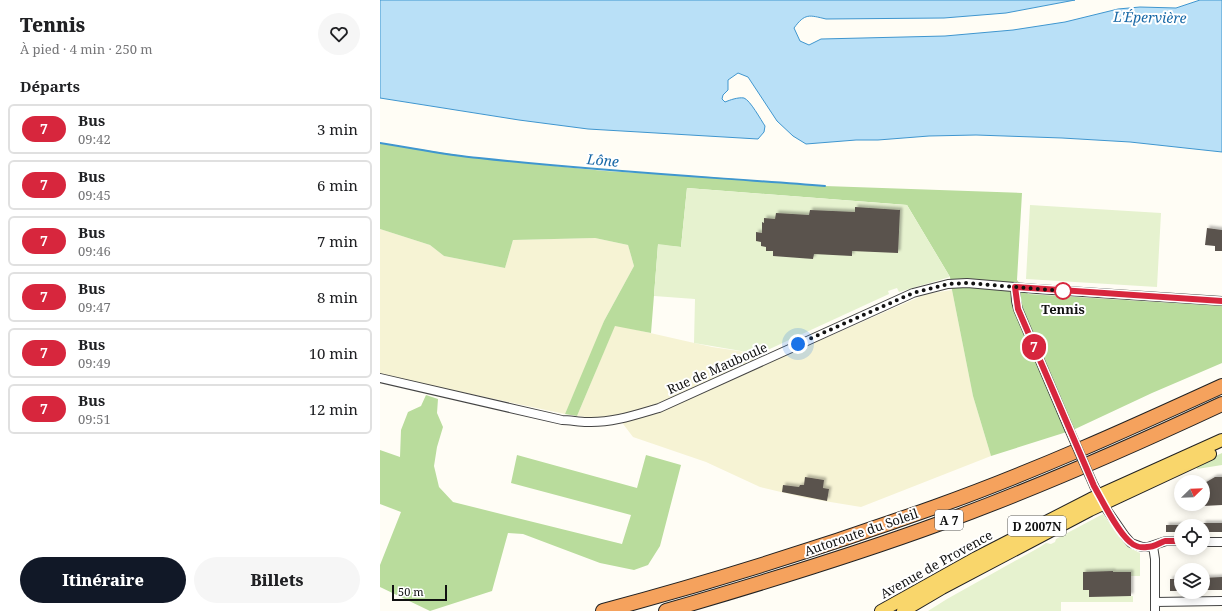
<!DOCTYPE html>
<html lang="fr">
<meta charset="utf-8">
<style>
body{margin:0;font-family:"Noto Serif",serif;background:#f6f6f6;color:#202124;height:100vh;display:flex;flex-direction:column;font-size:15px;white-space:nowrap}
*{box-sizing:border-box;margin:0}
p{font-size:13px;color:#757577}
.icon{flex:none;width:22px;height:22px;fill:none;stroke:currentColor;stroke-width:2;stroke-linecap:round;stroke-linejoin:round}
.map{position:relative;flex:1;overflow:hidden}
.drawer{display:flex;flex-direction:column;background:#fff;width:380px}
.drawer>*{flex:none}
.badge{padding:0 8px;border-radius:13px;font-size:14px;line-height:26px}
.needle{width:26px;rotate:67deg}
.tools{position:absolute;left:794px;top:475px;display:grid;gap:8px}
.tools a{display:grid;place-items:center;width:36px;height:36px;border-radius:50%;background:#fff;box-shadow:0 2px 10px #0003;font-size:20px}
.scale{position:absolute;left:12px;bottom:10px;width:55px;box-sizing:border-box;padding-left:4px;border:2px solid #111;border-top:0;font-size:11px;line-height:14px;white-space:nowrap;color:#111;-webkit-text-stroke:3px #fff;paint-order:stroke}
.you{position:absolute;width:20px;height:20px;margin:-10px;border:3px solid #fff;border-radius:50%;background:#1a73e8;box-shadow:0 0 0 6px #1a73e833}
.map>.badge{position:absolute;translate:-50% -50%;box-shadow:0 0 0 2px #fff}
h2{padding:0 20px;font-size:15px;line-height:36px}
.round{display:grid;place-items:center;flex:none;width:42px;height:42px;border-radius:21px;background:#f6f6f6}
.head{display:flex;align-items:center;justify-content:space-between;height:68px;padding:0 20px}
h1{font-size:19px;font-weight:800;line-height:30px}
.action{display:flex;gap:8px;margin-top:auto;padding:8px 20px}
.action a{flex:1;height:46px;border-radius:24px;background:#111827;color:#fff;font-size:16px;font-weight:800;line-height:46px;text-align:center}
.action a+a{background:#f6f6f6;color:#202124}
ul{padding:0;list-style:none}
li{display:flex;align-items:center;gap:12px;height:50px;margin:0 8px 6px;padding:0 12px;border:2px solid #e0e0e0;border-radius:6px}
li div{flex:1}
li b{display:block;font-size:15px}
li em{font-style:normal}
li .badge{min-width:44px;font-weight:700;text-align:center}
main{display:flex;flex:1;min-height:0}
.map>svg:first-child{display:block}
</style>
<main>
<section class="drawer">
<div class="head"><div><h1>Tennis</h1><p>À pied · 4 min · 250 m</p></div><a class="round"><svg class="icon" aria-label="heart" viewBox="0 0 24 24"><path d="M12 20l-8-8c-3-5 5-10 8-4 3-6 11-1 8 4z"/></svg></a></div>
<h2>Départs</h2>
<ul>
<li><span class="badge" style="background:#d7263d;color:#fff">7</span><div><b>Bus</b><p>09:42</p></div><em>3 min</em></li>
<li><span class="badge" style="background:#d7263d;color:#fff">7</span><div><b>Bus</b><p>09:45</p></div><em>6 min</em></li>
<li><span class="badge" style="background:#d7263d;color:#fff">7</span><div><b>Bus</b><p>09:46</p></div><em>7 min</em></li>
<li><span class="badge" style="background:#d7263d;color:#fff">7</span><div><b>Bus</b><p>09:47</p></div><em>8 min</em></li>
<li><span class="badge" style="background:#d7263d;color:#fff">7</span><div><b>Bus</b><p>09:49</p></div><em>10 min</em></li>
<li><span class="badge" style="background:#d7263d;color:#fff">7</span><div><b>Bus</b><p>09:51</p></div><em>12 min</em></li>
</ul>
<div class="action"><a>Itinéraire</a><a>Billets</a></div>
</section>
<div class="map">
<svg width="842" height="611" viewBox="0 0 842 611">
<defs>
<filter id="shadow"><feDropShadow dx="2.5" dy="-2.5" stdDeviation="1" flood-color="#0004"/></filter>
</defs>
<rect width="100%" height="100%" fill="#fffdf5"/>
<path fill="#f6f3d4" d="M 0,229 L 50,245 L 64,256 L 125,268 L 133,240 L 215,238 L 248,245 L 254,266 L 224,321 L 215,346 L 185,414 L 39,383 L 0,374 Z
M 572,290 L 593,396 L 611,456 L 481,507 L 426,498 L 380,487 L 326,462 L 253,437 L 237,416 L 215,418 L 197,416 L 235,325 L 332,347 L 379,354 L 386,364 L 546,294 Z"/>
<path fill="#d5ebbd" d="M 842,453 L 842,465 L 817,469 L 816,465 Z"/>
<path fill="#b9dc9c" d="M 0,143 L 97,158 L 225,171 L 331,177 L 445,186 L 642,193 L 637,280 L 648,294 L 842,306 L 842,363 L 772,393 L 693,430 L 611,456 L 593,396 L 572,290 L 570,277 L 527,205 L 307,188 L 301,247 L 278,245 L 271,333 L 235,326 L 197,416 L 185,414 L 224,321 L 254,266 L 248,245 L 215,238 L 133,240 L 125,268 L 64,256 L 50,245 L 0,229 Z
M 46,395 L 58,399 L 57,413 L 63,427 L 57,447 L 54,466 L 59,487 L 73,502 L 242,544 L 251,515 L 131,483 L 137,455 L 257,488 L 266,455 L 301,465 L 280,546 L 268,565 L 254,570 L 220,563 L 143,534 L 128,533 L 112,591 L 50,611 L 0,587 L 0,565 L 21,512 L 0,504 L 0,450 L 20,457 L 21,430 L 28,412 L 41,406 Z"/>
<path fill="#e6f2cf" d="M 307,188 L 527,205 L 570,277 L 519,292 L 517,288 L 508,291 L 509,294 L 379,354 L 314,343 L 315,299 L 274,296 L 278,244 L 301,247 Z
M 650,205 L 781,213 L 777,287 L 646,279 Z
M 723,514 L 745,544 L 750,548 L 760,553 L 760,576 L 751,576 L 751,596 L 753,596 L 753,602 L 681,602 L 681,611 L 548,611 L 567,599 L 660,547 L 666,543 L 671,544 L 675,542 L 676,539 Z"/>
<path fill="#b9e0f7" stroke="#3f96cf" d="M 0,0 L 695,0 L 626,13 L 564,18 L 446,19 C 429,15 425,13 414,28 L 420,41 L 429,45 L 441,39 L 565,36 L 633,30 L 685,22 L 738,9 L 760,7 L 796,8 L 820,0 L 842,0 L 842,152 L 750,142 L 682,138 L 596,135 L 549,136 L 498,140 L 476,140 L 426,144 L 413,136 L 397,121 L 368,77 L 358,73 L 348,80 L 348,90 L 343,95 L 342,99 L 345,102 C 350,100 358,97 364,98 C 370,100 381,120 385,126 L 384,132 L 378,139 L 208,129 L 139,120 L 0,98 Z"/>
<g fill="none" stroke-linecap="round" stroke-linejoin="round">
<path stroke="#3f96cf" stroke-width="2" d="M 0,143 C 33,148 66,155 99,158 C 214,171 330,177 445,186"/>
</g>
<path fill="#5a524d" filter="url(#shadow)" d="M 475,207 L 520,210 L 518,253 L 472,251 L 472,256 L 434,254 L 433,259 L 393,256 L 393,251 L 386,251 L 386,247 L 381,246 L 381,242 L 376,241 L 376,232 L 382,233 L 382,222 L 384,223 L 384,218 L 395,219 L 396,213 L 429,215 L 430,210 L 475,212 Z
M 827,228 L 842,230 L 842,251 L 835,251 L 835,246 L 825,245 Z
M 425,477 L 444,480 L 443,488 L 449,489 L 447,501 L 402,492 L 403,485 L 419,487 L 420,485 L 424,485 Z
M 835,477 L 842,477 L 842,505 L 823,506 L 823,484 Z
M 823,523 L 842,523 L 842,532 L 823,532 Z
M 786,525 L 801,525 L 801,532 L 786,532 Z
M 733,571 L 733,572 L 751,572 L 751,596 L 709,597 L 709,590 L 703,590 L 703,572 Z
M 842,577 L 842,590 L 823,590 L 823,578 Z
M 790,579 L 801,579 L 801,591 L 790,591 Z"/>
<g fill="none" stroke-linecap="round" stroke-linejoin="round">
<defs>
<path id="street" d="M 635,287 L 636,301 L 638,309 L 689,429
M 0,378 L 182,420 C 190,420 199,422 207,422 C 232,423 255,415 279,408 L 533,293 L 568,284 L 587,283 L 657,289 L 842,301
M 714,486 L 727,510 L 745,536 L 751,543 L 762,547 L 768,547 L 786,541 L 801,541
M 823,542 L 842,542
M 773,546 L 775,559 L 775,611
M 775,602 L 842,601"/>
<path id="primary" d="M 501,611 L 596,558 L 711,499 L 842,440
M 523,611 L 562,588 L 710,510 L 830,454"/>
<path id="highway" d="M 223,611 C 335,581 446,546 555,507 C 653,472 748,429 842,386
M 286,611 C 379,584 471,556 561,523 C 657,488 750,447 842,404"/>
</defs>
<use href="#street" stroke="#444" stroke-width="10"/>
<use href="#primary" stroke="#222" stroke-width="14"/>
<use href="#highway" stroke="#222" stroke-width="16"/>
<use href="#street" stroke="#fff" stroke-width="8"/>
<use href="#primary" stroke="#f9d66b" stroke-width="12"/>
<use href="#highway" stroke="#f5a25d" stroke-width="14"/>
<defs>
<path id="street-bridge" d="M 689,429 L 714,486"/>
</defs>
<use href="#street-bridge" stroke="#444" stroke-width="10" stroke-linecap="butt"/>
<use href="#street-bridge" stroke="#fff" stroke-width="8"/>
</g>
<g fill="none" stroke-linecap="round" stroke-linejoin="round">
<defs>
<path id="line" d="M 801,541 C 796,541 790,541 785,541 C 779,543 774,547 767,547 C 761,548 754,546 750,542 C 737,531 723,502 714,486 L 638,309 L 635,287 L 842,301"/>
</defs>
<use href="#line" stroke="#fff" stroke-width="9"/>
<use href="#line" stroke="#d7263d" stroke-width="6"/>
<path stroke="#111" stroke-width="4" stroke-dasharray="0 7.2" d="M 418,344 L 533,293 L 568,284 L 587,283 L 683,291"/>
</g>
<circle fill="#fff" stroke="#d7263d" stroke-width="2" cx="683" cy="291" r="8"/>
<g text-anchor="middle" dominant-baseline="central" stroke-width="4" stroke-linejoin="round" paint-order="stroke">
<g fill="#fff" stroke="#585858" stroke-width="1">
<rect x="555" y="510" width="28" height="20" rx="3"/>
<rect x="628" y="516" width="58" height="20" rx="3"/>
</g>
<g font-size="12" font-weight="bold" fill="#111">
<text x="569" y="520">A 7</text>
<text x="657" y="526">D 2007N</text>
</g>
<g font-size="13" font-weight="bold" fill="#111" stroke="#fff">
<text x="683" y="309">Tennis</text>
</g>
<g font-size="13" fill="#111" stroke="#fff">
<text transform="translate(337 368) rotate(-24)">Rue de Mauboule</text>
<text transform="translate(481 532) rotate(-19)">Autoroute du Soleil</text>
<text transform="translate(556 564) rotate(-29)">Avenue de Provence</text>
</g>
<g font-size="14" font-style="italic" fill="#1768a6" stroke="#fff">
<text transform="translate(770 17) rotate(1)">L'Épervière</text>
<text transform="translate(223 160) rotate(5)">Lône</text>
</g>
</g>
</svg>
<div class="tools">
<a><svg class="needle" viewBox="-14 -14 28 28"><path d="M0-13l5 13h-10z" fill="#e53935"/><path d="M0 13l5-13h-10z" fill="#757577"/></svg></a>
<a><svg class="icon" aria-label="locate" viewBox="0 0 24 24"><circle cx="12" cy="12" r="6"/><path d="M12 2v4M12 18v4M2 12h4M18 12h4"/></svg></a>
<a><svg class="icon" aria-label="layers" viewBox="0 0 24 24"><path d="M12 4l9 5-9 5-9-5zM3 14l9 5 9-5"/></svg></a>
</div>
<div class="scale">50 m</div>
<div class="you" style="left:418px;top:344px"></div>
<b class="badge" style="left:654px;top:347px;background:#d7263d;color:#fff">7</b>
</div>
</main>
